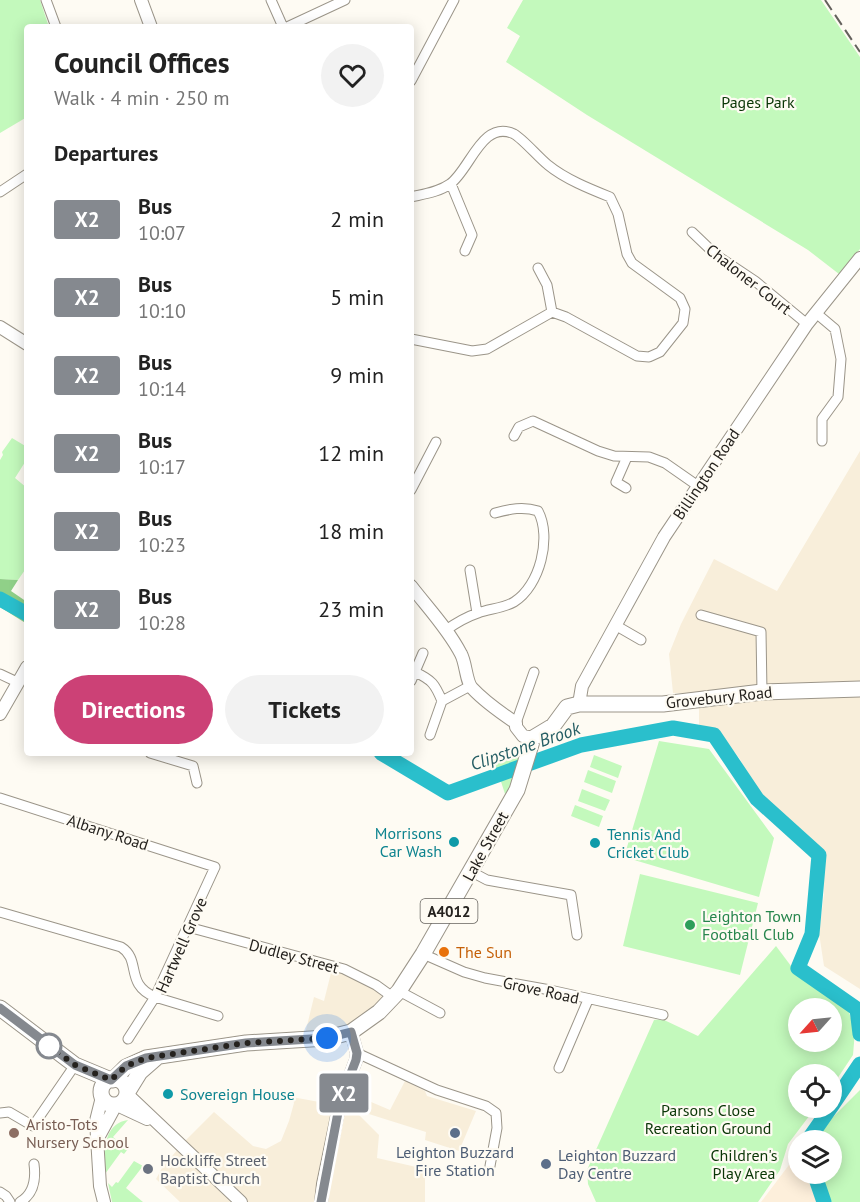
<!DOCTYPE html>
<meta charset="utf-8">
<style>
body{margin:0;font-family:"PT Sans",sans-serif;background:#f2f2f2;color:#222;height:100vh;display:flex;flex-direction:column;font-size:22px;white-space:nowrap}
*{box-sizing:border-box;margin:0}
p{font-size:20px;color:#767676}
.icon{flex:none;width:33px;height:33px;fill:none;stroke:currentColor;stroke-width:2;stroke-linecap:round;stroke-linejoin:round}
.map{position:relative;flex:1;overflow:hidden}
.sheet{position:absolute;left:24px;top:24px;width:390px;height:732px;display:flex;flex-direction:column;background:#fff;border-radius:6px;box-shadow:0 3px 15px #0003}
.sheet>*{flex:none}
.badge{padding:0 12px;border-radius:4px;font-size:21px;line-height:39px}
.needle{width:39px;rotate:243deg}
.fabs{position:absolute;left:788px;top:998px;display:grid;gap:12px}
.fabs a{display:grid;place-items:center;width:54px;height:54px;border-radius:50%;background:#fff;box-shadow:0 3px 15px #0003;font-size:30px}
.you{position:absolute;width:30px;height:30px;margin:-15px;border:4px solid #fff;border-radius:50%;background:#1a73e8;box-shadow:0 0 0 9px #1a73e833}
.map>.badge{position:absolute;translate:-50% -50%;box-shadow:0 0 0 3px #fff}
h2{padding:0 30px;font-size:22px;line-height:54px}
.round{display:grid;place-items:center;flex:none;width:63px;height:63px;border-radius:32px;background:#f2f2f2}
.summary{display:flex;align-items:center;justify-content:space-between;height:102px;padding:0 30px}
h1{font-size:28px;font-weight:700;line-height:45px}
.button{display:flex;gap:12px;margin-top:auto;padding:12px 30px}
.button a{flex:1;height:69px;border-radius:36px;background:#cc4176;color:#fff;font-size:24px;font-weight:700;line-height:69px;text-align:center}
.button a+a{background:#f2f2f2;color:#222}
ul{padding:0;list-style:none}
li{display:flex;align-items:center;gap:18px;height:78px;padding:0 30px}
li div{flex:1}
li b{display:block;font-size:22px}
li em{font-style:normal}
li .badge{min-width:66px;font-weight:700;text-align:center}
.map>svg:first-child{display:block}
</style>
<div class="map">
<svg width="860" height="1202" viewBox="0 0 860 1202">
<rect width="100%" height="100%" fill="#fefbf3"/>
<path fill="#f8eeda" d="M 860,451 L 860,685 L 747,693 L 673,693 L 669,654 L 681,624 L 714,559 L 777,591 Z
M 821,693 L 860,693 L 860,989 L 824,966 L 819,933 L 824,894 L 823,872 L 820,855 L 812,839 L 800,828 L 766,809 L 756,795 L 740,759 L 728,744 L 718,735 L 699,726 L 699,707 Z
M 332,969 L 380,990 L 383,1001 L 349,1025 L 336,1029 L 305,1034 L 314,997 L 324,1001 Z
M 405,1081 L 425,1091 L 427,1096 L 476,1111 L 459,1151 L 425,1140 L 426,1132 L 353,1109 L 379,1135 L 377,1158 L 425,1169 L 425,1202 L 180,1202 L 156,1179 L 162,1168 L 183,1143 L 214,1112 L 253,1146 L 266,1149 L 281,1141 L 289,1121 L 294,1103 L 292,1097 L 352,1108 L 357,1096 L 390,1110 Z"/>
<path fill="#fdefdb" d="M 798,1153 L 798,1173 L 808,1173 L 819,1202 L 761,1202 Z"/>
<path fill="#c3f9bc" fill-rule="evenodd" d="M 0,0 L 40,0 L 49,27 L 27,27 L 27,117 L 0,133 Z
M 523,0 L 821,0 L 860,57 L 860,249 L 839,274 L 808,250 L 587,115 L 506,62 L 520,36 L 507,28 Z
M 12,438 L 27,447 L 27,459 L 15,478 L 27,488 L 27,567 L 18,580 L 0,579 L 0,460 L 3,455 L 2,452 Z
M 659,741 L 709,749 L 774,838 L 759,897 L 624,857 Z
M 520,751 C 517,766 517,784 505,794 L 495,763 Z
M 594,755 L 622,766 L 618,778 L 590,767 Z
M 588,770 L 616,781 L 612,793 L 584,782 Z
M 582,789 L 610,800 L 605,811 L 578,801 Z
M 575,805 L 603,816 L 599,827 L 571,816 Z
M 640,874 L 758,903 L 740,975 L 623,946 Z
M 776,946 L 794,970 L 848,1009 L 855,1031 L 853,1055 L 831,1088 L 831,1074 L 798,1074 L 798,1107 L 816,1107 L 788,1144 L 780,1170 L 758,1202 L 596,1202 L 588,1184 L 587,1170 L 654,1020 L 662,1019 L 698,1036 ZM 798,1008 L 831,1008 L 831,1041 L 798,1041 Z
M 860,1090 L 860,1202 L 819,1202 L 808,1173 L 831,1173 L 831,1140 L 810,1140 Z
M 128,1120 L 113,1137 L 128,1149 L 124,1154 L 121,1152 L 105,1174 C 104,1154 102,1124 128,1120 Z
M 134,1161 L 143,1166 L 126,1188 L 143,1202 L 112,1202 L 108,1183 L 112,1187 L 116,1182 L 118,1183 Z"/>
<path fill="#90d088" d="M 0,579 L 18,580 L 11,591 L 27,602 L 27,624 L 0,607 Z"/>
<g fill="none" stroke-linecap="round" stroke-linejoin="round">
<path stroke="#2abfcc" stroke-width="15" d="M 0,599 L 27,614
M 381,753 L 448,793 L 581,745 L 673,728 L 714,735 L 757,799 L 819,855 L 812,934 L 798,968 L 857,1009 L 860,1034
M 831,1107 L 860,1064
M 808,1140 L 831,1107
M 814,1173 L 824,1202"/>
<defs>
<path id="minor" d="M 46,0 L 56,27
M 271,0 L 283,27
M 287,27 L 345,0
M 411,81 L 454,0
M 451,184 L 472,235 L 465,251
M 0,192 L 27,174
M 411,197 C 424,194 439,192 450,184 C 470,170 482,119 514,134 C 523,139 539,158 548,165 C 565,179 590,189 610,197 L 618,214 L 627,254 L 632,263 L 680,298 L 685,309 L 683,323 L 660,352 L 649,357 L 637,356 L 566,317 L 552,312 L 487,349 L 472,351 L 411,339
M 692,232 L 716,255 L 755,281 L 807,324
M 538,268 L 547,285 L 552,312
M 816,313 L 835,329 L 841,359 L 838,397 L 822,419 L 822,441
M 514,436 L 519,427 L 533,421 L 598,451 L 614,456 L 649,457 L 665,463 L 698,486
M 626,488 L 616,482 L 627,457
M 411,490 L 436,442
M 470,570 L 477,613
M 701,615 L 761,632 L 762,692
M 615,625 L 641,640
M 446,630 C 456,623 466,617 478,613 C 489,609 504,608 514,602 C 540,586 552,537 538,511 C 523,506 510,509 495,513
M 415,672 C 432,680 435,684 442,701 L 470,686
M 0,674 L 17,682
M 411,681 L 423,653
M 516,723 L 534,672
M 430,735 L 442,701
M 150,753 L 193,766 L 197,783
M 0,798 L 215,867 L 155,997 L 218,1016
M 470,871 L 487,880 L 571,895 L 577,935
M 0,912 L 121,947 C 142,960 124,984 155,997 L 128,1039
M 188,927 L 344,969 L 376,985 L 394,998
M 423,954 L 464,972 L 485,978 L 550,990 L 663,1015
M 399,991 L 440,1013
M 357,1053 L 437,1090 L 486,1106 L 496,1113 L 497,1128 L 490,1166
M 559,1068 L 588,1000
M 0,1113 L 9,1112 L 33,1126 L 75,1065
M 0,1192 L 6,1196 L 10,1202
M 20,1202 C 34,1194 36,1179 34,1164"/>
<path id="tertiary" d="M 141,0 L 151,27
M 0,327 L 27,344
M 411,586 C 428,608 448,629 461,654 C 466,663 466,682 472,688 C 485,702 501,713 516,723 L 516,727 L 523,736 L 533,738
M 579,704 L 582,686 L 664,537 L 807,324 L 860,258
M 0,714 L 27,667
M 127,1094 L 241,1202
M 102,1097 L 96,1121 L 100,1186 L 104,1202
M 117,1105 L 147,1119
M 98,1138 L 116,1105
M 321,1202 L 323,1184 L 340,1102 L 356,1060 L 357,1053 L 351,1032"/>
<path id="primary" d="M 0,1008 L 75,1065 L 111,1080
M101 1092a13 13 0 1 1 26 0a13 13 0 1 1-26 0Z
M 113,1080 L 126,1067 L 146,1058 L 246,1043 L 327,1038 L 351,1032 L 379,1012 L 399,991 L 423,954 L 517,790 L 533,738 L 553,726 L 567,707 L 579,704 L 663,704 L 762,692 L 860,689
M 127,1093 L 140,1072 L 156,1058"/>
</defs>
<use href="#minor" stroke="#9b9589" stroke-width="11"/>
<use href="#tertiary" stroke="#9b9589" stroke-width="14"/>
<use href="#primary" stroke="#9b9589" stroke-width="17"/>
<use href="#minor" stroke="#fff" stroke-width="9"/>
<use href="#tertiary" stroke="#fff" stroke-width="12"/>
<use href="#primary" stroke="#fff" stroke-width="15"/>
<path stroke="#64615c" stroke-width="2" stroke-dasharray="12 6" stroke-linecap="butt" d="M 825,0 L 860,52"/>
</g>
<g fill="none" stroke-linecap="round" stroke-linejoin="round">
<defs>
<path id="line" d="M 0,1008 L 75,1065 L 111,1080 L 126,1066 L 146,1058 L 246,1043 L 327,1038 L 351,1032 L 357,1053 L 356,1060 L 340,1102 L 321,1202"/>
</defs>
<use href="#line" stroke="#fff" stroke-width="14"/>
<use href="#line" stroke="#85898f" stroke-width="9"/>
<path stroke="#25221e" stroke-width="6" stroke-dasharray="0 10.8" d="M 49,1046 L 75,1065 L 111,1080 L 126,1066 L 146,1058 L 246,1043 L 327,1038"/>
</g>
<g fill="#0f9aa8" stroke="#fefbf3" stroke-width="2">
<circle cx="454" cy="842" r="6"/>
<circle cx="595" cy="843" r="6"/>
<circle cx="168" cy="1094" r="6"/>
</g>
<circle fill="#2e9e5b" stroke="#fefbf3" stroke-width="2" cx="690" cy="925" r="6"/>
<circle fill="#e8710a" stroke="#fefbf3" stroke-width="2" cx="444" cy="952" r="6"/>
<circle fill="#fff" stroke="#85898f" stroke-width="3" cx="49" cy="1046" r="12"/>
<circle fill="#8d6e63" stroke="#fefbf3" stroke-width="2" cx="14" cy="1133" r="6"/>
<g fill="#5c6f8a" stroke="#fefbf3" stroke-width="2">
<circle cx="455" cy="1133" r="6"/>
<circle cx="546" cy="1164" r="6"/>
</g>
<circle fill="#6b7280" stroke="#fefbf3" stroke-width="2" cx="148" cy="1169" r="6"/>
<g text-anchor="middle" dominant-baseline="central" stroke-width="4.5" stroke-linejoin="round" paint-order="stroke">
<rect fill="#fefbf3" stroke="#66635e" stroke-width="1.5" x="420.5" y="899" width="57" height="24" rx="4.5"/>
<g font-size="15" font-weight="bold" fill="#25221e">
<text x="449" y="911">A4012</text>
</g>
<g font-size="16" fill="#0a3606" stroke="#fefbf3">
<text x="758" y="102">Pages Park</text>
<text x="708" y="1110">Parsons Close<tspan x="708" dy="18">Recreation Ground</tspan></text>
<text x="744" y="1155">Children's<tspan x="744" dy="18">Play Area</tspan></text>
</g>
<g font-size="16" fill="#25221e" stroke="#fefbf3">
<text transform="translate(749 279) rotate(38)">Chaloner Court</text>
<text transform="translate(706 474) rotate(-56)">Billington Road</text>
<text transform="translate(719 697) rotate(-6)">Grovebury Road</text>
<text transform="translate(108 832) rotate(18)">Albany Road</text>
<text transform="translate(485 846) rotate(-61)">Lake Street</text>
<text transform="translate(181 945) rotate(-66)">Hartwell Grove</text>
<text transform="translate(294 956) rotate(15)">Dudley Street</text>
<text transform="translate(541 990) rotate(12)">Grove Road</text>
</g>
<g font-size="16" fill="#0d838f" stroke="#fefbf3" text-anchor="start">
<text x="442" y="833" text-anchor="end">Morrisons<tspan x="442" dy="18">Car Wash</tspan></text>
<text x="607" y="834">Tennis And<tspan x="607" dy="18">Cricket Club</tspan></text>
<text x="180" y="1094">Sovereign House</text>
</g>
<g font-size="16" fill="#27864d" stroke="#fefbf3" text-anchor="start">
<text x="702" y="916">Leighton Town<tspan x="702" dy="18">Football Club</tspan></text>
</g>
<g font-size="16" fill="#c56008" stroke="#fefbf3" text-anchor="start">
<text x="456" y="952">The Sun</text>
</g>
<g font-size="16" fill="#785e54" stroke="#fefbf3" text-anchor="start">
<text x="26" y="1124">Aristo-Tots<tspan x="26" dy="18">Nursery School</tspan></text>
</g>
<g font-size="16" fill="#4e5e75" stroke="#fefbf3">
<text x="455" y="1152">Leighton Buzzard<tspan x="455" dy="18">Fire Station</tspan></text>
<text x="558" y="1155" text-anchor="start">Leighton Buzzard<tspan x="558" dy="18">Day Centre</tspan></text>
</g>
<g font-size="16" fill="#5b616d" stroke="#fefbf3" text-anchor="start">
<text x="160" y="1160">Hockliffe Street<tspan x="160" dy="18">Baptist Church</tspan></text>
</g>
<g font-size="18" font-style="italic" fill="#265e64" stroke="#fefbf3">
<text transform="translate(525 746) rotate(-19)">Clipstone Brook</text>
</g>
</g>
</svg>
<div class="fabs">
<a><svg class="needle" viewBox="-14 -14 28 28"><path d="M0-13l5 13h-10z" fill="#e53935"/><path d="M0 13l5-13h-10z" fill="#767676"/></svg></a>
<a><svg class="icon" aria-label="locate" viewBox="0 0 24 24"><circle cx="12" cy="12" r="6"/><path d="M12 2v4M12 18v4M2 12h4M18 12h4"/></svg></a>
<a><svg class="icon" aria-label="layers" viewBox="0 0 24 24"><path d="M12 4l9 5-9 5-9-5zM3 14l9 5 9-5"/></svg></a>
</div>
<div class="you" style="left:327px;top:1038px"></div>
<b class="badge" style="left:344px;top:1093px;background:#85898f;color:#fff">X2</b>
<section class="sheet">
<div class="summary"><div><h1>Council Offices</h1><p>Walk · 4 min · 250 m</p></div><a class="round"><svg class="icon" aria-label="heart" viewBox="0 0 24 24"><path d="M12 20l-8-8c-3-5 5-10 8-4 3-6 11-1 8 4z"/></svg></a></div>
<h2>Departures</h2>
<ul>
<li><span class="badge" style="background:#85898f;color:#fff">X2</span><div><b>Bus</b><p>10:07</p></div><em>2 min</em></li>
<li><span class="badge" style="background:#85898f;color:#fff">X2</span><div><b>Bus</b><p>10:10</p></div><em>5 min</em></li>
<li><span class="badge" style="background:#85898f;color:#fff">X2</span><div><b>Bus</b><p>10:14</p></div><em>9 min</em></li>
<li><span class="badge" style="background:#85898f;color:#fff">X2</span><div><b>Bus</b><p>10:17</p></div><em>12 min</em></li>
<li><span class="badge" style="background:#85898f;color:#fff">X2</span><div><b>Bus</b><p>10:23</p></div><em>18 min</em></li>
<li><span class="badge" style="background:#85898f;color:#fff">X2</span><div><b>Bus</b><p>10:28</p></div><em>23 min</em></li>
</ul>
<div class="button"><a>Directions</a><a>Tickets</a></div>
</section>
</div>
